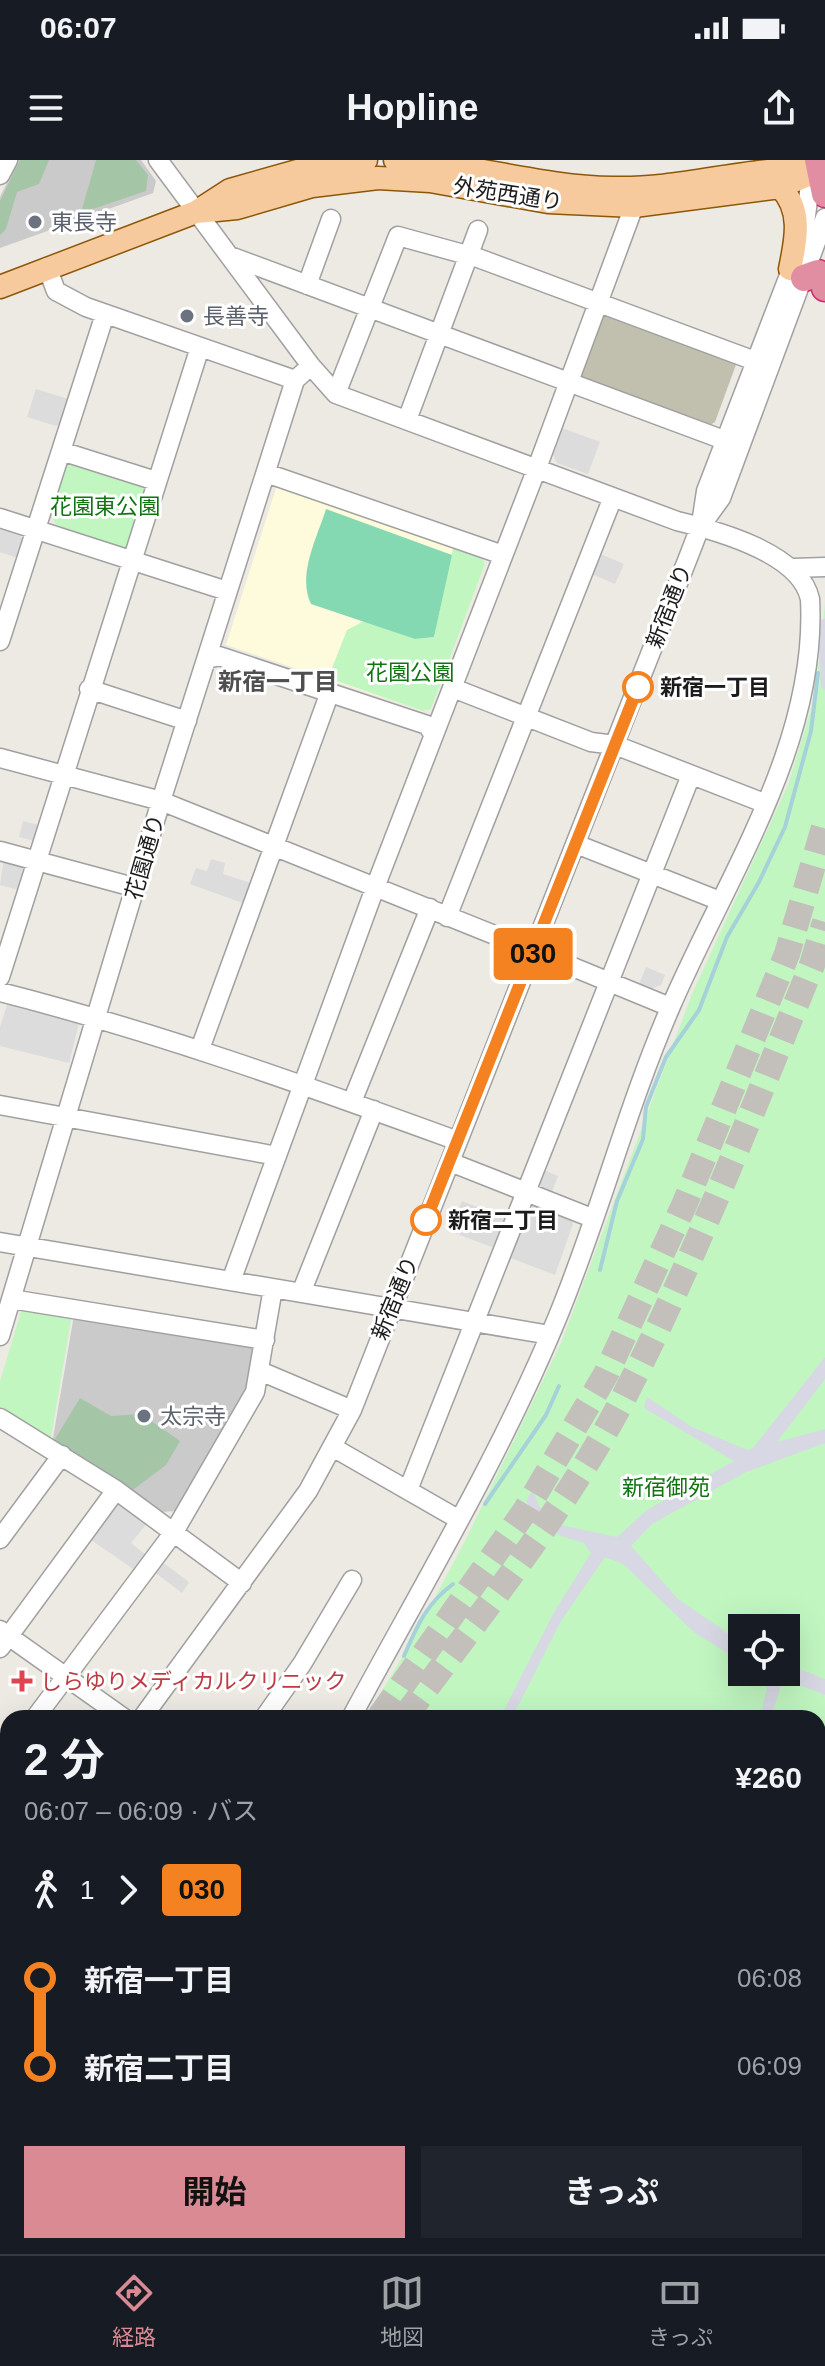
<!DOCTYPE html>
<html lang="ja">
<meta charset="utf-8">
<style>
body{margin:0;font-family:Arial,"Noto Sans JP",sans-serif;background:#20242c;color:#f1f3f6;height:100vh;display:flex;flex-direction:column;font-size:30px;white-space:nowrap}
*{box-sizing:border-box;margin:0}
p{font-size:26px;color:#9ea1a6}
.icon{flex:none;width:44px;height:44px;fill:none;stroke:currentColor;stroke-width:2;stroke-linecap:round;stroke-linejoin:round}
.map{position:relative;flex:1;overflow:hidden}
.drawer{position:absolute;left:0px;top:1550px;width:826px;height:544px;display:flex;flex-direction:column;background:#171b24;border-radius:24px 24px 0 0;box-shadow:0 8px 32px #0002}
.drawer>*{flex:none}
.badge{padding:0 16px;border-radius:6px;font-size:28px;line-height:52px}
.tools{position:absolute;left:728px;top:1454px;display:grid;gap:16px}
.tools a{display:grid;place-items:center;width:72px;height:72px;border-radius:0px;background:#171b24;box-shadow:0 8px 32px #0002;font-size:40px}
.map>.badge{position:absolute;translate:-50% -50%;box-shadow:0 0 0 4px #fff}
.legs{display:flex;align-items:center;gap:12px;height:88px;padding:0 24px;font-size:26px}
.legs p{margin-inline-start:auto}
.overview{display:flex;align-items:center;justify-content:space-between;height:136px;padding:0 24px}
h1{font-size:44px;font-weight:700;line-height:60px}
.cta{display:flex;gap:16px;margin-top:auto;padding:16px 24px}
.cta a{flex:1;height:92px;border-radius:0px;background:#da8a92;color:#111;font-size:32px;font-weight:700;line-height:92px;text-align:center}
.cta a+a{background:#20242c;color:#f1f3f6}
ul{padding:0 24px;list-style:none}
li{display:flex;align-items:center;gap:28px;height:88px;font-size:30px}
li i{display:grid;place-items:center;width:12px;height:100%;margin:0 10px;background:currentColor}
li i::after{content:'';width:20px;height:20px;margin:-10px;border:6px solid;border-radius:50%;background:#171b24}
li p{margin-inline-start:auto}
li:first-child i{background:linear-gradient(#0000 50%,currentColor 0)}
li:last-child i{background:linear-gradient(currentColor 50%,#0000 0)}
.status{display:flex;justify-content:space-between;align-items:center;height:56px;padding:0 40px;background:#171b24;direction:ltr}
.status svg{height:22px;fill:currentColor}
header{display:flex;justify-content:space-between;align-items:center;height:104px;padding:0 24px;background:#171b24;font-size:36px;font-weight:700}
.dock{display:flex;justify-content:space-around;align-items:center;height:112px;border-top:2px solid #363941;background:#171b24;font-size:22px;color:#9ea1a6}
.dock a{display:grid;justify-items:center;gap:4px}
.dock .selected{color:#da8a92}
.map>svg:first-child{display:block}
</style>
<div class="status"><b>06:07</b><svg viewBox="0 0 49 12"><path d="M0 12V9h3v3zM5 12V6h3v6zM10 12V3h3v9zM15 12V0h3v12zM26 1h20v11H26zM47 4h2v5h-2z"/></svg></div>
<header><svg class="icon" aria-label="menu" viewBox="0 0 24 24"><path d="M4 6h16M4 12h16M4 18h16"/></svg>Hopline<svg class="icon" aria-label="share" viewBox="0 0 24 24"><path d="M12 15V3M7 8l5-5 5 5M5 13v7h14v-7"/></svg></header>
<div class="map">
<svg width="825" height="2094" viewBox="0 0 825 2094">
<rect width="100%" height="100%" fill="#ede9e3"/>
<path fill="#fdfbdc" d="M 277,325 L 483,399 L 485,404 L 431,549 L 423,551 L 226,485 Z
M 71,2086 L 428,2086 L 437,2094 L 358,2091 L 349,2094 L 69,2094 Z"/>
<path fill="#cacaca" d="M 18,0 L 141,0 L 156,21 L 153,33 L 0,88 L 0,37 Z
M 74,1155 L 251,1183 L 255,1189 L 249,1228 L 175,1351 L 163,1352 L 52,1284 Z"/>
<path fill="#c1c0af" d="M 608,154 L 737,202 L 715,262 L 705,268 L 585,225 L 580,214 L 601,157 Z"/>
<path fill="#a5c5a7" d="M 20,0 L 49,0 L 39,24 L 17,32 L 6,69 L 0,75 L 0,41 Z
M 96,0 L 136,0 L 148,15 L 146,31 L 81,53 Z
M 80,1238 L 111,1256 L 141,1254 L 180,1281 L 166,1305 L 130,1332 L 52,1284 Z"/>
<path fill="#c1f6c1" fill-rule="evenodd" d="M 73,299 L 145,323 L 148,330 L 131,385 L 123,388 L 57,366 L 51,356 L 67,303 Z
M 453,388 L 483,399 L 485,404 L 431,549 L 423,551 L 328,518 L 347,470 L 364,461 L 415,479 L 434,477 Z
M 825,444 L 825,2094 L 491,2094 L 488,2086 L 818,2086 L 818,1558 L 366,1558 L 413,1479 L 467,1377 L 561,1183 L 692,834 L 788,625 L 815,536 ZM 742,1468 L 786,1468 L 786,1512 L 742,1512 Z
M 27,1146 L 72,1154 L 50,1283 L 0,1252 L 0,1221 L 21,1152 Z"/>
<path fill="#84d9b2" d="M 326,349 L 452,395 L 434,477 L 415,479 L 311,444 C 297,415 317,378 326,349 Z
M 253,2086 L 335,2086 L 335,2094 L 253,2094 Z"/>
<path fill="#dcdcdc" d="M 36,229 L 68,239 L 60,264 L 56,266 L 27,257 Z
M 562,268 L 600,282 L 588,314 L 557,303 L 553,295 Z
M 0,367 L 18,372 L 24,381 L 18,398 L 0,392 Z
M 598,393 L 624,404 L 615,424 L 589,413 Z
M 23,661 L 39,665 L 35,681 L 19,677 Z
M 4,698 L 24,704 L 19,730 L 0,725 Z
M 211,699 L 225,703 L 223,714 L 251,723 L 243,743 L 190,724 L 196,708 L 207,711 Z
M 646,807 L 665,815 L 661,825 L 651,829 L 639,824 Z
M 8,842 L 80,859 L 69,903 L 0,886 L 0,867 Z
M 542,1009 L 558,1016 L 551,1034 L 542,1030 L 538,1021 Z
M 462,1041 L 509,1060 L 497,1089 L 449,1071 Z
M 539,1042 L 569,1055 L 573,1064 L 555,1115 L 508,1097 L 527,1047 Z
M 123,1343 L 149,1361 L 131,1383 L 146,1395 L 136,1411 L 90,1379 L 115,1344 Z
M 161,1401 L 189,1422 L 182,1433 L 153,1411 Z"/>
<path fill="#d7d8e3" d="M 825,458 L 825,530 L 821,527 L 818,462 Z
M 825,1197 L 825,1219 L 777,1282 L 825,1269 L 825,1283 L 746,1312 L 652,1364 L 631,1386 L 678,1439 L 742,1483 L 742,1502 L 695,1473 L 623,1404 L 605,1397 L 561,1461 L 512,1558 L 500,1558 L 553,1454 L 591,1393 L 584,1383 L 561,1376 L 539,1361 L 526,1341 L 533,1329 L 539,1346 L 560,1365 L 617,1377 L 647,1350 L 734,1301 L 644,1248 L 647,1237 L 692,1267 L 748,1290 L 753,1288 Z
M 786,1504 L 825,1519 L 825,1535 L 783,1519 L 771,1558 L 760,1558 L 769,1520 L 763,1512 L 786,1512 Z"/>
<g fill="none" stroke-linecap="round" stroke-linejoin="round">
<path stroke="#a5d1d9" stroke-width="4" d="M 600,1110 L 617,1041 L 643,979 L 646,947 L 666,897 L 699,850 L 727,777 L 759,722 L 785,667 L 811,571 L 818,513
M 485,1344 L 546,1255 L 559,1226
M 404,1496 C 417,1466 426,1444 453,1424
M 628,2086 L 633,2094
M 666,2094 L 675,2086"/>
<path stroke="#c3c0bb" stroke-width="26" stroke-dasharray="26 13" stroke-linecap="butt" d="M 379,1558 L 525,1351 L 606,1214 L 685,1043 L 787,794 L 825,664
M 404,1558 C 481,1453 567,1349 626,1233 C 697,1094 753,948 812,805 L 825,762"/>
<defs>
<path id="minor" d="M 158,0 L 311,206 L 336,234 L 677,361 C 718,371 800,393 810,439 C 818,584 726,718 671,846 C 627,947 600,1054 558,1156 C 501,1295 422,1426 351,1558
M 0,15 L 8,0
M 230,96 L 724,280
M 47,107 L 56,131 L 86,147 L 295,220 L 304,212
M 307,125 L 331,59
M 336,234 L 398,76 L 478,98 L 755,201
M 407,260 L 478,70
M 61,291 L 156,321
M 266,313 L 503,395
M 0,358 L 227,431
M 701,364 L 706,331 L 803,79 L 809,32 L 820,10
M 793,408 L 825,407
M 0,481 L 105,154
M 207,499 L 219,496 L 427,565 L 434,575
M 454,523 L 458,530 L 591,582 L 615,585 L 764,643
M 89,529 L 187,561
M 0,598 L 161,641 L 512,782 L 530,782 L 540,774
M 576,684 L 720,741
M 0,691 L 137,728
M 447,757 L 613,337
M 534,791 L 670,847
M 0,817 L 200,187
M 0,832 C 157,872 307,926 458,981
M 200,889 L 330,532
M 352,942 L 430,748
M 0,945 L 277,996
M 450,1002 L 592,1058
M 0,1082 L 550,1175
M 231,1121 L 376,725 L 537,308 L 634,46
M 301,1133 L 374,950
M 11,1139 L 265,1180
M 0,1176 L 161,641 L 295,220
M 260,1211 L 352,1250
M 0,1258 L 116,1330 L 242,1423
M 334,1288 L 458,1359
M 408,1330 L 691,615
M 0,1379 L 62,1295
M 0,1470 L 124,1558
M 0,1488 L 116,1330
M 35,1558 L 174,1372 L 255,1232 L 273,1128
M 142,1558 L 308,1331 L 352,1250 L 688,398 L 700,367 L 721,338 L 825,58
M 264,1558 L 302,1504 L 352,1420
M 0,1604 L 8,1594
M 0,1624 L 8,1630
M 0,1994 L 8,1999"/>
<path id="major" d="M 395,0 C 469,3 539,27 613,28 C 681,30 747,7 814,9
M 780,27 C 803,50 796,80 790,109
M 196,52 L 237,48 L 312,26 L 378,18 L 430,21 L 548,42 L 634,46 L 780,27 L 820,10
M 0,127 L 196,52 L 230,30 L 308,8 L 366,0
M 0,1703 L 8,1706
M 0,1738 L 8,1742
M 0,2035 L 8,2013
M 461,2086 L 470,2094"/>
<path id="highway" d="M 818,0 L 825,34
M 804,118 L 818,113 L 824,118 L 825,128
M 4,2094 L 8,2073
M 34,2094 L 35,2086"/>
</defs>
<use href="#minor" stroke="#a0a0a0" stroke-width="21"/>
<use href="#major" stroke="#8d5708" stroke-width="25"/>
<use href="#highway" stroke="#ce2d6f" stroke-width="29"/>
<use href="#minor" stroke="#fff" stroke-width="18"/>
<use href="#major" stroke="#f7ca9e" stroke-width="22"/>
<use href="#highway" stroke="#e18ea3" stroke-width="26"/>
</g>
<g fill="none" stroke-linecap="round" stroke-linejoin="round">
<defs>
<path id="line-1" d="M 426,1060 L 638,527"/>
</defs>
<use href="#line-1" stroke="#fff" stroke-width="18"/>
<use href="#line-1" stroke="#f58220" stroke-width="12"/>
</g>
<g fill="#6b7280" stroke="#fff" stroke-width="3">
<circle cx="35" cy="62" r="8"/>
<circle cx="187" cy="156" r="8"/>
<circle cx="144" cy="1256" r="8"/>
</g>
<g fill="#fff" stroke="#f58220" stroke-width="4">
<circle cx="638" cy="527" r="14"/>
<circle cx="426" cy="1060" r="14"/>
</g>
<path fill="#e0444e" stroke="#fff" stroke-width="3" d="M18 1509h8v8h8v8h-8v8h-8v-8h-8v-8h8z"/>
<g text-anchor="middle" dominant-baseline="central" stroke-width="6" stroke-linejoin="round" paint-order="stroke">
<g font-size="22" fill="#1c1c1c" stroke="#fff">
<text transform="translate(508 34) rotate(9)">外苑西通り</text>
<text transform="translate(669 446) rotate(-69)">新宿通り</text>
<text transform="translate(145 697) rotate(-74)">花園通り</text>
<text transform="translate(395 1138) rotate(-68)">新宿通り</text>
</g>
<g font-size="22" fill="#5b616d" stroke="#fff" text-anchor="start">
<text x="51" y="62">東長寺</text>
<text x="203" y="156">長善寺</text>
<text x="160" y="1256">太宗寺</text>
</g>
<g font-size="22" fill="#117412" stroke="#fff">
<text x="105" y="346">花園東公園</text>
<text x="410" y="512">花園公園</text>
<text x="666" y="1327">新宿御苑</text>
</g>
<g font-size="22" font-weight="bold" fill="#1c1c1c" stroke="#fff" text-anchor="start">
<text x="660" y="527">新宿一丁目</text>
<text x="448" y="1060">新宿二丁目</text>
</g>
<g font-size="22" fill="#be3a42" stroke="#fff" text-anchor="start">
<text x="40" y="1521">しらゆりメディカルクリニック</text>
</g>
<g font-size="24" font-weight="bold" fill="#4f4f4f" stroke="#fff">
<text x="278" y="521">新宿一丁目</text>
</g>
</g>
</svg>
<div class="tools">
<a><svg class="icon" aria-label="locate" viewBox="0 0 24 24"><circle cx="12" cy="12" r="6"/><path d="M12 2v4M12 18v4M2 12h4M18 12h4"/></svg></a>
</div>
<b class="badge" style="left:533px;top:794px;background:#f58220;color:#111">030</b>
<section class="drawer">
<div class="overview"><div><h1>2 分</h1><p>06:07 – 06:09 · バス</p></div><b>¥260</b></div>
<div class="legs"><svg class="icon" aria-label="walk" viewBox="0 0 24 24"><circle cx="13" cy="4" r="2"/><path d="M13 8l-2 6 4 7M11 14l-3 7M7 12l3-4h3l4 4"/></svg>1<svg class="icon" aria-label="forward" viewBox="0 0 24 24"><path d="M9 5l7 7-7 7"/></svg><b class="badge" style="background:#f58220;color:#111">030</b></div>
<ul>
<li><i style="color:#f58220"></i><b>新宿一丁目</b><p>06:08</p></li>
<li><i style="color:#f58220"></i><b>新宿二丁目</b><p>06:09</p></li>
</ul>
<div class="cta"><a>開始</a><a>きっぷ</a></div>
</section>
</div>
<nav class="dock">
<a class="selected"><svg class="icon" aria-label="directions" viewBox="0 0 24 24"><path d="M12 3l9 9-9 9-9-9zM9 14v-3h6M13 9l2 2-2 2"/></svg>経路</a>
<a><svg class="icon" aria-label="map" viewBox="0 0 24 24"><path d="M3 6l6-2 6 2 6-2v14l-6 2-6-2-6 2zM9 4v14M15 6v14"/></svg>地図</a>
<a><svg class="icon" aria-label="tickets" viewBox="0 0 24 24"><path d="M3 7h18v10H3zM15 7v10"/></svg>きっぷ</a>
</nav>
